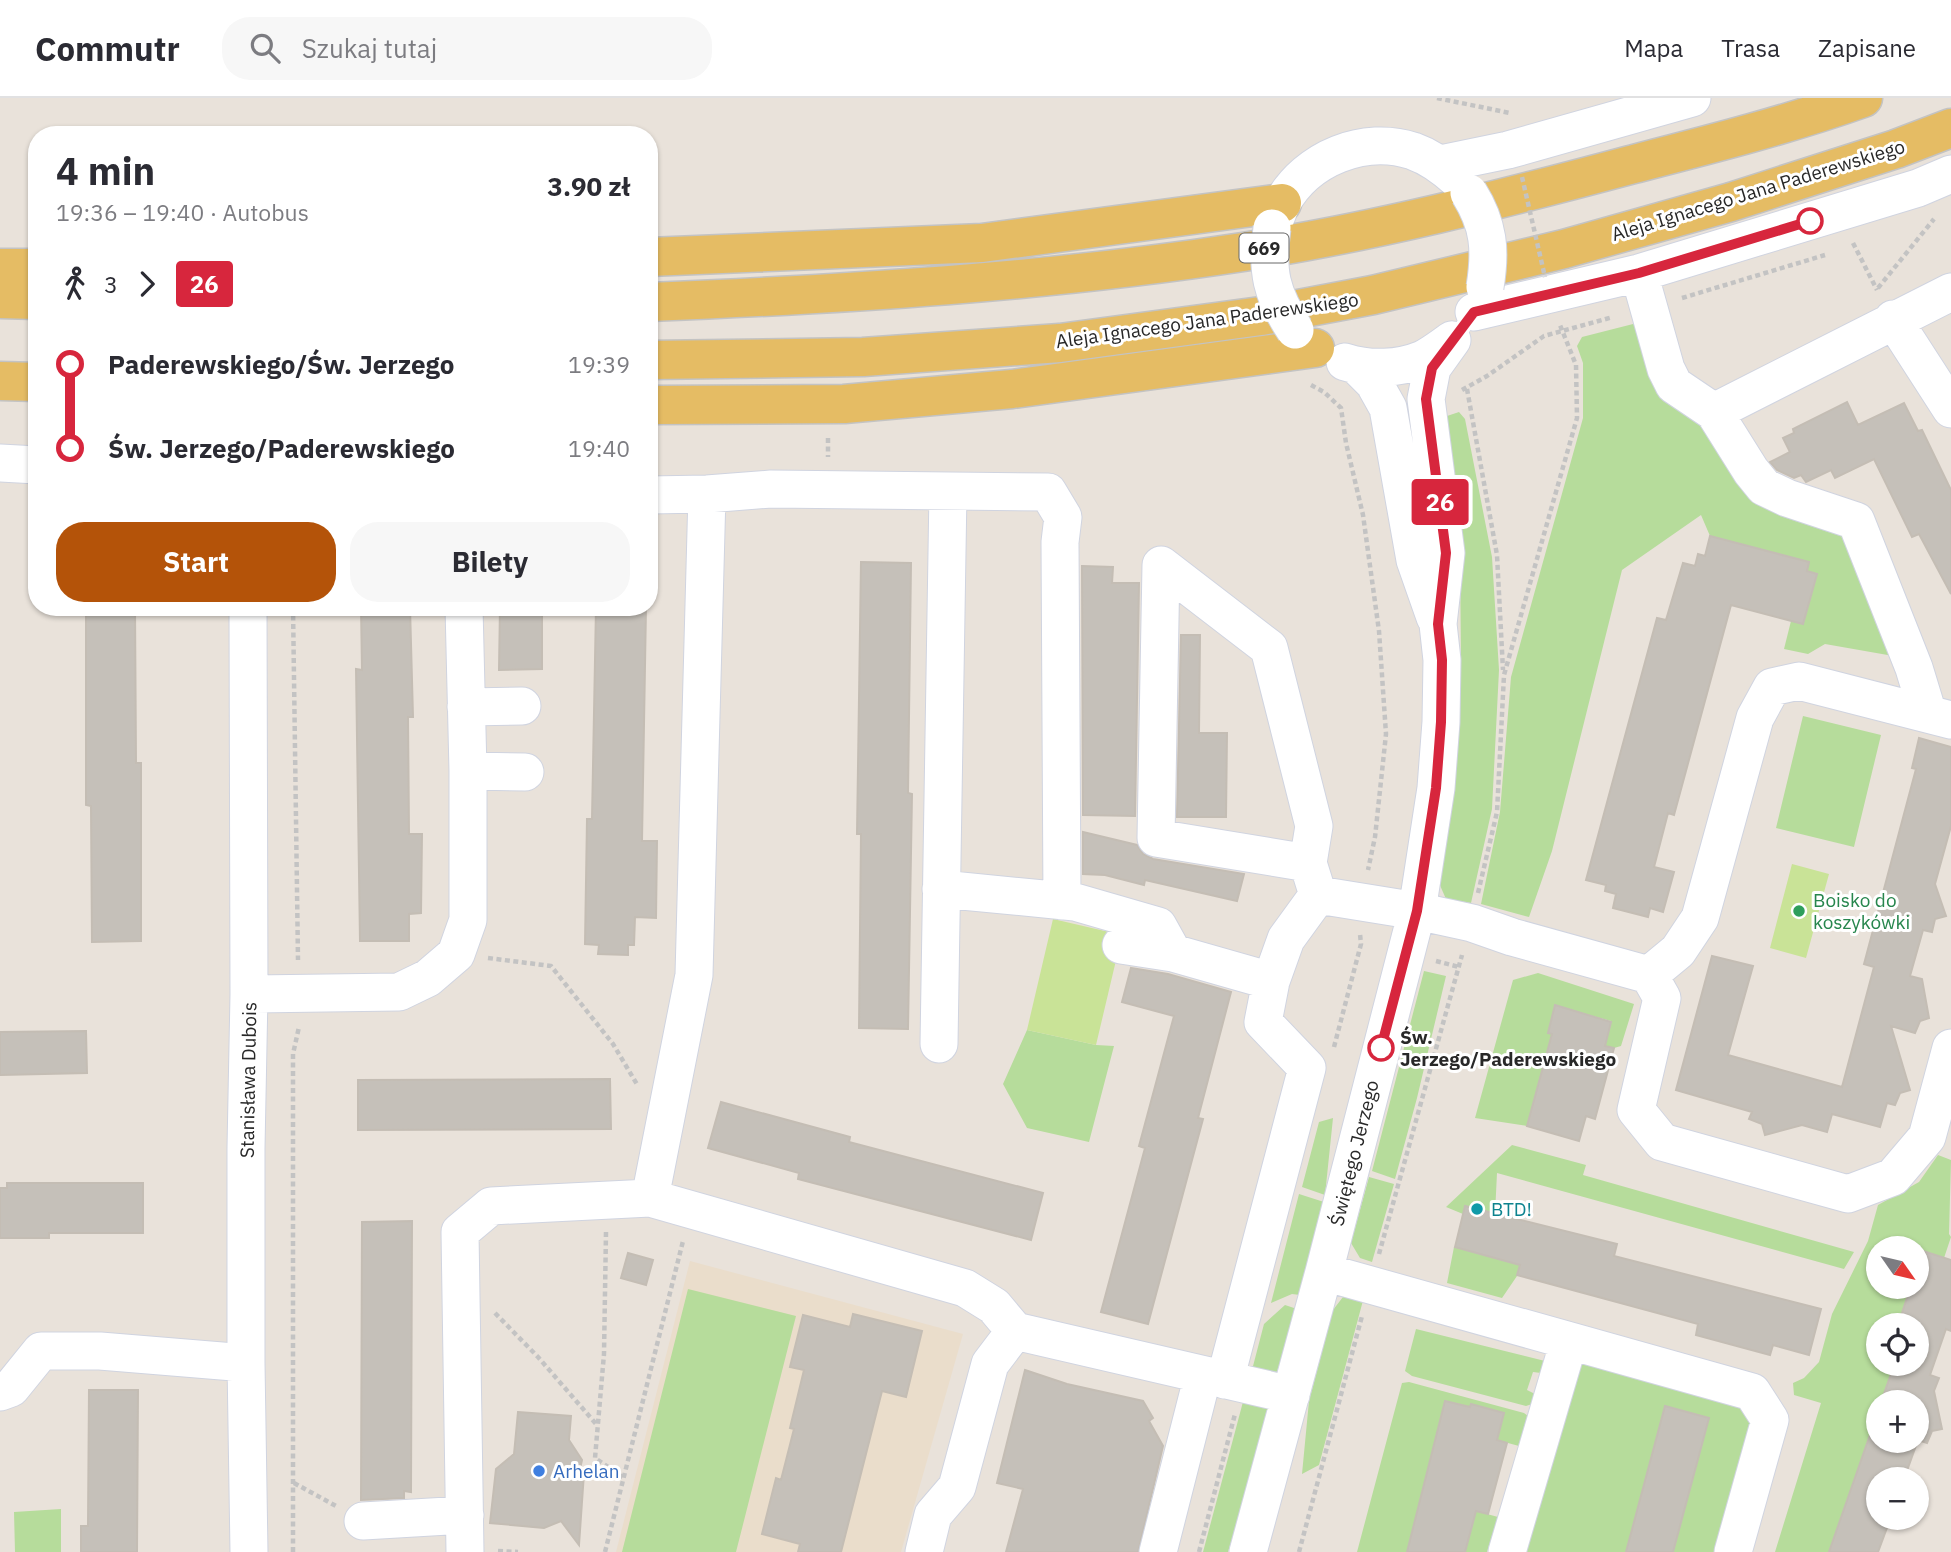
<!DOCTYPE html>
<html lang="pl">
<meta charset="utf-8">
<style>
body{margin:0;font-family:"IBM Plex Sans",sans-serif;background:#f7f7f7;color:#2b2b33;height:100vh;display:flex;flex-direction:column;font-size:26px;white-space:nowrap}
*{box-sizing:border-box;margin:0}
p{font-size:23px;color:#7c7c81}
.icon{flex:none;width:38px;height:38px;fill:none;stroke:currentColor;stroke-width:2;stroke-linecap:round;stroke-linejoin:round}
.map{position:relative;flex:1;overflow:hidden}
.panel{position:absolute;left:28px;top:28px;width:630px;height:490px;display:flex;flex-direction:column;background:#fff;border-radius:28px;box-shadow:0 2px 5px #0004}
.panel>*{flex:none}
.badge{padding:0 14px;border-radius:5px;font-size:24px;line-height:46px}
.needle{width:46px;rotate:124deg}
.fabs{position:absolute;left:1866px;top:1138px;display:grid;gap:14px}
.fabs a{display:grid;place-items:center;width:63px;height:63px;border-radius:50%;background:#fff;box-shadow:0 2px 5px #0004;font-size:35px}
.map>.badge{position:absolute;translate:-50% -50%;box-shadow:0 0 0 4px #fff}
.legs{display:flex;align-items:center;gap:10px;height:77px;padding:0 28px;font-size:23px}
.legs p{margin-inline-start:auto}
.head{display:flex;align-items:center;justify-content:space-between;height:119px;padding:0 28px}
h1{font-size:38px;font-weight:700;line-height:52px}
.cta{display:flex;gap:14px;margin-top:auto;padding:14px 28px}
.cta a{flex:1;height:80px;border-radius:28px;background:#b45309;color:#fff;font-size:28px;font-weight:700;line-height:80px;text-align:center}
.cta a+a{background:#f7f7f7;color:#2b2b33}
ul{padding:0 28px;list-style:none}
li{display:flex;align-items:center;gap:24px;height:84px;font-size:26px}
li i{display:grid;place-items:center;width:10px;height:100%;margin:0 9px;background:currentColor}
li i::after{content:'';width:18px;height:18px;margin:-9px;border:5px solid;border-radius:50%;background:#fff}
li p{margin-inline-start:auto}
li:first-child i{background:linear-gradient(#0000 50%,currentColor 0)}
li:last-child i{background:linear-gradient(currentColor 50%,#0000 0)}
header{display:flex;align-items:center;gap:42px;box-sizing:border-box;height:98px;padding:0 35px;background:#fff;border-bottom:2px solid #e1e1e2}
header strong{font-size:33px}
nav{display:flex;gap:38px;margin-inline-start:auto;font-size:24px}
.search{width:490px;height:63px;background:#f7f7f7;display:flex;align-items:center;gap:18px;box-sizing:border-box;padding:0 24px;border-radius:28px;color:#7c7c81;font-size:26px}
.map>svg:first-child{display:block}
</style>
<header>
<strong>Commutr</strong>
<div class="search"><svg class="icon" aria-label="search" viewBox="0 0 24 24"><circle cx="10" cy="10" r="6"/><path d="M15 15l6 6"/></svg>Szukaj tutaj</div>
<nav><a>Mapa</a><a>Trasa</a><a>Zapisane</a></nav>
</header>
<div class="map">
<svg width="1951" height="1454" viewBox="0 0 1951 1454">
<rect width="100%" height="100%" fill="#e9e2da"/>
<path fill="#eaddcb" d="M 690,1163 L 963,1236 L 901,1454 L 616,1454 Z"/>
<path fill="#b6dc9b" d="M 1637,225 L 1652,280 L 1848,432 L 1899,559 L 1825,546 L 1808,556 L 1784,551 L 1791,523 L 1803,526 L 1817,476 L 1807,473 L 1809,464 L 1710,438 L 1701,417 L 1622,472 L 1552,753 L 1529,819 L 1481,806 L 1500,714 L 1511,579 L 1583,320 L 1583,265 L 1577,248 L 1582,239 Z
M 1459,314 L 1465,321 L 1492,459 L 1499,572 L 1492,711 L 1471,805 L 1446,801 L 1439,785 L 1461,564 L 1460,457 L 1441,320 Z
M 1803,618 L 1881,637 L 1854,749 L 1776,730 Z
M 1424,873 L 1446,878 L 1417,1000 L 1395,1081 L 1372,1073 Z
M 1538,875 L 1634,906 L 1621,948 L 1614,950 L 1605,948 L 1611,923 L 1555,908 L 1548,934 L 1552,936 L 1527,1028 L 1475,1020 L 1513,882 Z
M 1027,932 L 1096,947 L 1114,948 L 1089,1044 L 1027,1030 L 1003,986 Z
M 1333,1020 L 1325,1097 L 1302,1089 L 1319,1024 Z
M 1512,1047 L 1586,1067 L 1583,1077 L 1854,1154 L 1844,1171 L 1497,1075 L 1495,1116 L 1465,1108 L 1463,1116 L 1446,1109 Z
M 1938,1057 L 1951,1062 L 1949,1136 L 1951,1139 L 1944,1160 L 1923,1153 L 1916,1172 L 1916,1150 L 1878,1150 L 1878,1188 L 1911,1188 L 1898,1227 L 1878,1227 L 1878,1265 L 1895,1265 L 1881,1304 L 1878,1304 L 1878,1314 L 1829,1454 L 1775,1454 L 1821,1305 L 1794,1297 L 1793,1285 L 1804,1280 L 1819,1264 L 1832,1216 L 1868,1143 L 1878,1107 L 1919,1084 Z
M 1369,1079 L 1394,1086 L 1372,1164 L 1360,1160 L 1351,1145 Z
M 1299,1096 L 1324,1104 L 1300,1197 L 1292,1196 L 1271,1205 Z
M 1454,1149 L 1520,1167 L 1517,1178 L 1502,1200 L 1447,1185 Z
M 688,1191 L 796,1218 L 736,1454 L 622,1454 Z
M 1346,1195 L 1365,1195 L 1319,1367 L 1302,1376 L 1309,1303 L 1333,1212 Z
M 1285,1207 L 1297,1211 L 1276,1277 L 1252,1272 L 1264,1226 Z
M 1416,1231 L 1545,1263 L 1541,1275 L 1533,1274 L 1527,1292 L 1535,1296 L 1532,1306 L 1526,1308 L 1412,1278 L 1405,1273 Z
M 1569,1243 L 1752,1294 L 1770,1322 L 1733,1454 L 1507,1454 Z
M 1409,1284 L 1524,1315 L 1528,1318 L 1519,1348 L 1497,1342 L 1504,1315 L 1430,1362 L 1407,1454 L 1357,1454 L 1402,1285 Z
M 1244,1300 L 1273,1306 L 1228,1454 L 1203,1454 Z
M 61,1411 L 61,1454 L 15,1454 L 14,1414 Z
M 1476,1413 L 1498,1419 L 1487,1454 L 1465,1454 Z"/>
<path fill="#c9e397" d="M 1792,766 L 1829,776 L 1806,860 L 1770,850 Z
M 1053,821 L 1122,837 L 1096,947 L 1027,932 Z"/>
<path fill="#c5c0b9" stroke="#c4bdb4" stroke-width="2" d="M 1847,304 L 1858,327 L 1904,305 L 1918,333 L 1922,332 L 1951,392 L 1951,496 L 1919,436 L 1912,439 L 1874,361 L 1835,380 L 1831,372 L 1806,384 L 1801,377 L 1794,380 L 1777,372 L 1770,364 L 1790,354 L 1783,340 L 1794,335 L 1793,331 Z
M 1710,438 L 1809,464 L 1807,473 L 1817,476 L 1803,526 L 1731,507 L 1674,717 L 1668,715 L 1654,769 L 1674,774 L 1663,814 L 1650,810 L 1648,819 L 1613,810 L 1616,796 L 1605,793 L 1606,787 L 1586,782 L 1657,520 L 1666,522 L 1683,465 L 1695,468 L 1698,456 L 1705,458 Z
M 861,464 L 911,465 L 908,695 L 912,696 L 908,931 L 859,930 L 861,736 L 857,736 Z
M 1082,468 L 1113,469 L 1112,485 L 1139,485 L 1135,718 L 1083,717 Z
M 86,509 L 135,509 L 136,665 L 141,665 L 141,843 L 92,844 L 91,708 L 86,707 Z
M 361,509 L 410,509 L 413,619 L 408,619 L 409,736 L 422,736 L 421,815 L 409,816 L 409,843 L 360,843 L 356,571 L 362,572 Z
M 500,509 L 542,509 L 542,571 L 499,572 Z
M 596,509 L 646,509 L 642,743 L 657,743 L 656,820 L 635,819 L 634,847 L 628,847 L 628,857 L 598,856 L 599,847 L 585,846 L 587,721 L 592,721 Z
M 1181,537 L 1200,537 L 1199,635 L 1227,635 L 1226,719 L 1177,719 Z
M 1919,640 L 1951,649 L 1951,728 L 1935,786 L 1946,818 L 1935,821 L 1932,834 L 1923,832 L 1910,878 L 1922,881 L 1929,920 L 1920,923 L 1915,935 L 1891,928 L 1910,992 L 1900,995 L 1895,1007 L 1887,1005 L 1880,1029 L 1832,1016 L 1827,1034 L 1802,1027 L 1765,1037 L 1762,1026 L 1749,1021 L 1752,1014 L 1676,992 L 1712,858 L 1753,868 L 1728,957 L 1842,989 L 1874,869 L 1864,866 L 1916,671 L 1912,670 Z
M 1083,734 L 1137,747 L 1143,756 L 1153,761 L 1244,776 L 1237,803 L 1145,782 L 1144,787 L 1105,777 L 1083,776 Z
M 1131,870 L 1168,876 L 1231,894 L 1198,1020 L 1203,1021 L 1148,1226 L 1101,1214 L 1145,1050 L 1139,1048 L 1174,918 L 1122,904 Z
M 1555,907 L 1611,924 L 1605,948 L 1614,950 L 1595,1021 L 1586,1018 L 1579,1043 L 1527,1028 L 1552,936 L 1548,935 Z
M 86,933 L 87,975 L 0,977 L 0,934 Z
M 610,981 L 611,1031 L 358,1032 L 358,982 Z
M 721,1004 L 850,1039 L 849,1044 L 1043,1095 L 1031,1142 L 798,1081 L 799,1075 L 708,1050 Z
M 7,1085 L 143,1085 L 143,1135 L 49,1135 L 49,1140 L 0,1140 L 0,1090 L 7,1090 Z
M 1465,1108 L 1617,1146 L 1614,1158 L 1821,1211 L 1809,1257 L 1773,1247 L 1770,1257 L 1696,1237 L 1698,1226 L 1517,1177 L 1520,1167 L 1455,1149 Z
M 412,1123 L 411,1394 L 404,1393 L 404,1400 L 361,1402 L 362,1124 Z
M 1923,1153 L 1951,1162 L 1951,1233 L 1946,1231 L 1930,1277 L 1939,1280 L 1934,1293 L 1942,1331 L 1932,1333 L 1927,1345 L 1918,1342 L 1904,1381 L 1878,1381 L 1878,1419 L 1891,1419 L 1878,1454 L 1829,1454 L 1878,1314 L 1878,1342 L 1916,1342 L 1916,1304 L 1881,1304 L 1895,1265 L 1916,1265 L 1916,1227 L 1898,1227 L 1911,1188 L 1916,1188 L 1916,1172 Z
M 628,1155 L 653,1162 L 646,1187 L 621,1180 Z
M 853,1216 L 922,1233 L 906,1299 L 882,1293 L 841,1454 L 798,1454 L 800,1446 L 762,1436 L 776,1380 L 781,1382 L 794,1331 L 790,1330 L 804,1272 L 790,1269 L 803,1217 L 850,1229 Z
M 1025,1272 L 1067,1286 L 1143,1303 L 1153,1320 L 1149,1323 L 1163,1348 L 1138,1454 L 1006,1454 L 1023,1391 L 997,1385 Z
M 89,1292 L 138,1292 L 137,1454 L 81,1454 L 81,1428 L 88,1428 Z
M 1445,1303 L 1470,1309 L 1471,1306 L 1504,1315 L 1497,1342 L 1507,1345 L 1488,1416 L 1476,1413 L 1465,1454 L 1407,1454 Z
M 1665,1308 L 1709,1320 L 1673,1454 L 1626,1454 Z
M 518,1314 L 571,1318 L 569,1342 L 582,1362 L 580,1371 L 584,1375 L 579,1447 L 561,1423 L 544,1430 L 490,1425 L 496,1371 L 514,1356 Z"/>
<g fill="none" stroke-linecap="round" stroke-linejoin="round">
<defs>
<path id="minor" d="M 1440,66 L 1508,52 L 1692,0
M 1272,130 C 1275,122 1278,113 1282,105 C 1307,60 1364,37 1413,53 C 1430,59 1445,70 1458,82
M 1639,175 L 1666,271 L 1674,287 L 1714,314 L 1751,373 L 1764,389 L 1787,400 L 1856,423 L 1914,570 L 1928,616
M 1474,214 L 1639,175 L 1918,90 L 1951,76
M 1893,221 L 1951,311
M 1345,264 C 1370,272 1399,271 1423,261 C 1433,256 1443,248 1452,242
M 1357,268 L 1374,285 L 1388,310 L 1415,462 L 1435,519
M 1714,314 L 1951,194
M 0,365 L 37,367
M 649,397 L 707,396 L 771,391 L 1048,394 L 1063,419 L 1060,444 L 1062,803
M 248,509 L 249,896 L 246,1050 L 246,1265 L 249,1454
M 466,609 L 522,608
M 468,673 L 525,674
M 1308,765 L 1156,740 L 1161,467 L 1269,550 L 1314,728 L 1308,765 L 1318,797
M 941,791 L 1075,804 L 1158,828 L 1173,855
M 1121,847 L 1173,855 L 1271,883
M 1649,877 L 1662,900 L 1636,1012 L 1662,1044 L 1848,1096 L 1893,1079 L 1927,1039 L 1951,950
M 249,896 L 399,894 L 428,880 L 456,856 L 468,822 L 468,673 L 464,509
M 939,946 L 948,393
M 650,1100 L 694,877 L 707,396
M 1324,1174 L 1752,1294 L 1770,1322 L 1733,1454
M 1225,1282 L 1307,970 L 1263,924 L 1271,883 L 1286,841 L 1318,797 L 1417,813 L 1472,825 L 1512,839 L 1649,877 L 1678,853 L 1700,820 L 1755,620 L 1772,589 L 1799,583 L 1951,622
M 0,1294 L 11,1290 L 41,1253 L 100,1253 L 246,1265
M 363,1423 L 465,1417
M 465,1454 L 460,1134 L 491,1108 L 650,1100 L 965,1190 L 994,1208 L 1015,1233 L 1291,1297
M 924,1454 L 933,1417 L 957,1389 L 990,1266 L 1015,1233
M 1158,1454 L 1203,1277
M 1248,1454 L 1324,1174 L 1417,813 L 1436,690 L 1441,624 L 1442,562 L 1438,526 L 1446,455 L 1426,301 L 1432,270 L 1452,242
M 1507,1454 L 1569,1243"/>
<path id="major" d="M 649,159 L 982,145 L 1282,105
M 0,170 L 37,170
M 0,201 L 37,202
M 649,204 C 848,196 1046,184 1243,154 C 1374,134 1503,101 1630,67 C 1708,47 1787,27 1863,0
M 649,262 L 863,259 L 1060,245 L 1261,218 L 1373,197 L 1564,151 L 1731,104 L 1896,51 L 1951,30
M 0,283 L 37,284
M 649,307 L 844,306 L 1012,291 L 1315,250"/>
</defs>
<use href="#minor" stroke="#d0d4e0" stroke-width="39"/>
<use href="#major" stroke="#c3c3c3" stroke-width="41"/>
<path stroke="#c3c3c3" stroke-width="4.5" stroke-dasharray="5 3.5" stroke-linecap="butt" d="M 1437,0 L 1510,15
M 1853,145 L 1877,192
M 1878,190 L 1934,121
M 1682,200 L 1825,157
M 1311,287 L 1324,294 L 1341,310 L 1346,345 L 1363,417 L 1379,533 L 1386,636 L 1375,739 L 1368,772
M 1467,291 L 1497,457 L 1503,572
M 1462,292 L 1487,278 L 1544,238 L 1613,219
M 828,340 L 828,359
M 293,509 L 298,862
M 1478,795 L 1497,714 L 1504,577 L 1577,320 L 1576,267 L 1560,227
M 488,860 L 551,868 L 613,946 L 638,988
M 1436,863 L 1459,869
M 1334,949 L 1361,846 L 1360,836
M 606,1134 L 604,1256 L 595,1360 L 624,1380
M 1379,1156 L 1462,857
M 495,1215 L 538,1259 L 597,1327
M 294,1385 L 336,1408
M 498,1453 L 518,1454
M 293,1454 L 293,956 L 299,929
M 605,1454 L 683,1143
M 1199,1454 L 1235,1316
M 1299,1454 L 1362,1218"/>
<use href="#minor" stroke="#fff" stroke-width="37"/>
<use href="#major" stroke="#e5bc64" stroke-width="38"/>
<defs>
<path id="minor-bridge" d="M 1469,95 C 1489,127 1491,152 1485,189
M 1272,130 C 1266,173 1271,196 1295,232"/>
</defs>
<use href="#minor-bridge" stroke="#d0d4e0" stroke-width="39" stroke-linecap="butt"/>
<path stroke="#c3c3c3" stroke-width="4.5" stroke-dasharray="5 3.5" stroke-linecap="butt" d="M 1522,79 L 1545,179"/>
<use href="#minor-bridge" stroke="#fff" stroke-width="37"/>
</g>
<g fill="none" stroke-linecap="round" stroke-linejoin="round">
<defs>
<path id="line-1" d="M 1381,950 L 1417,813 L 1436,690 L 1441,624 L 1442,562 L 1438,526 L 1446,455 L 1426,301 L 1432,270 L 1474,214 L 1639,175 L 1810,123"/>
</defs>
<use href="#line-1" stroke="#fff" stroke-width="16"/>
<use href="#line-1" stroke="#d7263d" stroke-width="10"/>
</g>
<g fill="#fff" stroke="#d7263d" stroke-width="3.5">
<circle cx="1810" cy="123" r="12"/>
<circle cx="1381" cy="950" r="12"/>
</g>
<circle fill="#2e9e5b" stroke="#fff" stroke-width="2.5" cx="1799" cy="813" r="7"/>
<circle fill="#0f9aa8" stroke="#fff" stroke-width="2.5" cx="1477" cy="1111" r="7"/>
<circle fill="#3f7fe0" stroke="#fff" stroke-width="2.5" cx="539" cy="1373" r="7"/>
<g text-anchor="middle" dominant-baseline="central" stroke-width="6" stroke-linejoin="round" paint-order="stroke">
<rect fill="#fff" stroke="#686868" stroke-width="2" x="1239.5" y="135.5" width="49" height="29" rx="5"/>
<g font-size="18" font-weight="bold" fill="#282828">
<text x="1264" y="150">669</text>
</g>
<g font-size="19" fill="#282828" stroke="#fff">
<text transform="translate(1758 92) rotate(-17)">Aleja Ignacego Jana Paderewskiego</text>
<text transform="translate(1207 222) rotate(-8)">Aleja Ignacego Jana Paderewskiego</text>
<text transform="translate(248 982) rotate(-89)">Stanisława Dubois</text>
<text transform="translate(1354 1055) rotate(-76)">Świętego Jerzego</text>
</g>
<g font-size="19" fill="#27864d" stroke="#fff" text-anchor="start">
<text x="1813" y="802">Boisko do<tspan x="1813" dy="22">koszykówki</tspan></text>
</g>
<g font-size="19" font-weight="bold" fill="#282828" stroke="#fff" text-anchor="start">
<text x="1400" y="939">Św.<tspan x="1400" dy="22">Jerzego/Paderewskiego</tspan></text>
</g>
<g font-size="19" fill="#0d838f" stroke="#fff" text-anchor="start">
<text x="1491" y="1111">BTD!</text>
</g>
<g font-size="19" fill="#366cbe" stroke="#fff" text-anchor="start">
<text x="553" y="1373">Arhelan</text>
</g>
</g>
</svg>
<div class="fabs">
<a><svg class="needle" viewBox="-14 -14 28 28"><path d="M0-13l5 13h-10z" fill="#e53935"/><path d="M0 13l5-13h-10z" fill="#7c7c81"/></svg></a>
<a><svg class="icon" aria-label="locate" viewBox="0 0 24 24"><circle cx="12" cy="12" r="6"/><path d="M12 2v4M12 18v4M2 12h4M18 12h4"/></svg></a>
<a>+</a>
<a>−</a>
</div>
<b class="badge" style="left:1440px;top:404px;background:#d7263d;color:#fff">26</b>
<section class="panel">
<div class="head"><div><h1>4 min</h1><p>19:36 – 19:40 · Autobus</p></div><b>3.90 zł</b></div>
<div class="legs"><svg class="icon" aria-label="walk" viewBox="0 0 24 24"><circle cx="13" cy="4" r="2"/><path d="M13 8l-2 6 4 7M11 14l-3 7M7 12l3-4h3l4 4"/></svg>3<svg class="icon" aria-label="forward" viewBox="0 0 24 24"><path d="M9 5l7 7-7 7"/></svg><b class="badge" style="background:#d7263d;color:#fff">26</b></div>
<ul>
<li><i style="color:#d7263d"></i><b>Paderewskiego/Św. Jerzego</b><p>19:39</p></li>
<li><i style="color:#d7263d"></i><b>Św. Jerzego/Paderewskiego</b><p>19:40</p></li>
</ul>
<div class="cta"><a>Start</a><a>Bilety</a></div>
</section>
</div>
